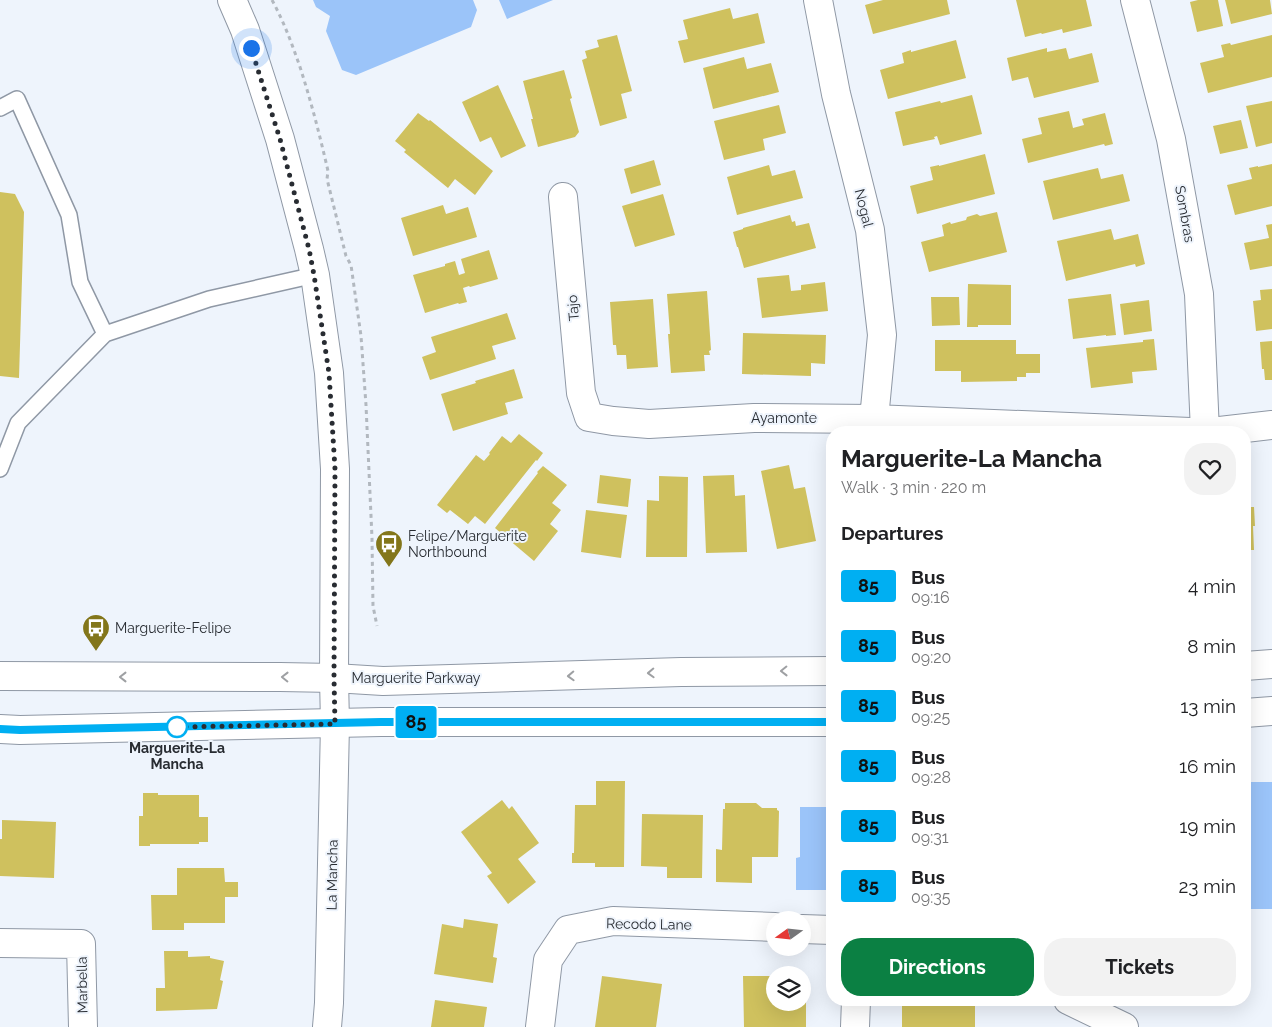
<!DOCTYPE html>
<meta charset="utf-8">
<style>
body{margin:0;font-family:Raleway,sans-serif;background:#f2f2f2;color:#202124;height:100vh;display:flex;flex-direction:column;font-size:19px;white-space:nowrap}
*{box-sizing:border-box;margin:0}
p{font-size:16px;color:#757577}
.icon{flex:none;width:28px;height:28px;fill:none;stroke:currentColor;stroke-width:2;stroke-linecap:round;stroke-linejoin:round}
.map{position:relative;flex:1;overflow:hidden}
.drawer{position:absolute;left:826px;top:426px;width:425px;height:580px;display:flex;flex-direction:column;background:#fff;border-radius:20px;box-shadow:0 5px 20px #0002}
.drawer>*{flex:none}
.badge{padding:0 10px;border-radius:4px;font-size:18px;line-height:32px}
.needle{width:32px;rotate:255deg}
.buttons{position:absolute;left:766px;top:911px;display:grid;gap:10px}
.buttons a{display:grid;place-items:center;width:45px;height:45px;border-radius:50%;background:#fff;box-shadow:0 5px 20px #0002;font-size:25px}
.you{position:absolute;width:25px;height:25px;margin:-12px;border:4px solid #fff;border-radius:50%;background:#1a73e8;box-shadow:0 0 0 8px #1a73e833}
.map>.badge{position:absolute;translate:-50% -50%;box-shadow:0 0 0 2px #fff}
h2{padding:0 15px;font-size:19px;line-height:45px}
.round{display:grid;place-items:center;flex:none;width:52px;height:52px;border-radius:20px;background:#f2f2f2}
.headline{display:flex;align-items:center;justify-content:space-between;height:85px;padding:0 15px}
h1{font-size:24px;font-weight:700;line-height:38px}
.button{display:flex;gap:10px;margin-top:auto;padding:10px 15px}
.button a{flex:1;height:58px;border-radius:20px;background:#0b8043;color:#fff;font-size:20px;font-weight:700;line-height:58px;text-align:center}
.button a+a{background:#f2f2f2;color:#202124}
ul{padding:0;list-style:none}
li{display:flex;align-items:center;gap:15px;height:60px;padding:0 15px}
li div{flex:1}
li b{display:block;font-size:19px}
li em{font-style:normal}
li .badge{min-width:55px;font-weight:700;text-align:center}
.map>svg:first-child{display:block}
</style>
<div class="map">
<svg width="1272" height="1027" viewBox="0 0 1272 1027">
<rect width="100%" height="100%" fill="#eef4fc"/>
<path fill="#9bc4f9" d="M 313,0 L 473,0 L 477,10 L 471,27 L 356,75 L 342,70 L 326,31 L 330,16 L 316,7 Z
M 499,0 L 553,0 L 507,19 Z
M 1245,782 L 1272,782 L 1272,909 L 1245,909 Z
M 800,807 L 832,807 L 832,890 L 796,890 L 796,858 L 800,857 Z"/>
<path fill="#cfc15e" d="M 883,0 L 947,0 L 950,14 L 873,34 L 865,5 Z
M 1016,0 L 1086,0 L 1092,26 L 1063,33 L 1062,29 L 1042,34 L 1041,33 L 1025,37 Z
M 1198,0 L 1218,0 L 1223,26 L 1197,32 L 1190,2 Z
M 1225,0 L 1270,0 L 1272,14 L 1231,24 Z
M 730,8 L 733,19 L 758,13 L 765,43 L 684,63 L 678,41 L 688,39 L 683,20 Z
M 617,35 L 632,91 L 621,94 L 627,118 L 600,126 L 582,60 L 587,58 L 585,51 L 599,47 L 597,40 Z
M 1272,35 L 1272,77 L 1208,93 L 1200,63 L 1224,57 L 1221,45 L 1230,43 L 1231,45 Z
M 956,40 L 966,78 L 888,99 L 880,70 L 904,63 L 902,53 L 911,50 L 911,52 Z
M 1047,48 L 1047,52 L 1066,48 L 1069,59 L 1092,53 L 1099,82 L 1034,98 L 1028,77 L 1012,81 L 1007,58 Z
M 744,57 L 747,69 L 771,63 L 779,92 L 713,109 L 703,68 Z
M 564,70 L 572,98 L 570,99 L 579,132 L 575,137 L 538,147 L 531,119 L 533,119 L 523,81 Z
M 498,85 L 526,146 L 501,158 L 491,137 L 480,142 L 462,102 Z
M 972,95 L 982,134 L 940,145 L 937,136 L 934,137 L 935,139 L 903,146 L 895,112 L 940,101 L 941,103 Z
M 1272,101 L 1272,143 L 1256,147 L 1246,106 Z
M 779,105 L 786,133 L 763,139 L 765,150 L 724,160 L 714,121 Z
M 1069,111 L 1073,128 L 1084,125 L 1082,119 L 1105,113 L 1113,144 L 1105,146 L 1104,144 L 1028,163 L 1022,139 L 1042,134 L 1038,118 Z
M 418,113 L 429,121 L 430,120 L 493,171 L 475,195 L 455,179 L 448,188 L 404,152 L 406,150 L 395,141 Z
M 1241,120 L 1248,148 L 1220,154 L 1213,126 Z
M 985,154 L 995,194 L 917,214 L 910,186 L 933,180 L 930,167 L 939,165 L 939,166 Z
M 654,160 L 661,185 L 631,194 L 624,169 Z
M 1272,164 L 1272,206 L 1235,215 L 1227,185 L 1252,179 L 1249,168 L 1258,166 L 1258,167 Z
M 769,165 L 772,176 L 795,170 L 803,198 L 737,215 L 727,177 Z
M 1098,168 L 1101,179 L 1123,174 L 1130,201 L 1053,220 L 1043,181 Z
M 0,192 L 15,194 L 24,212 L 19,378 L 0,376 Z
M 663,194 L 675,235 L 635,247 L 622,206 Z
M 443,205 L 446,214 L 468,207 L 477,237 L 413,256 L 401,218 Z
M 997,212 L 1007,252 L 929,272 L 921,242 L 944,236 L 942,225 L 950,222 L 951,224 L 966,220 L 967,217 L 977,214 L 980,216 Z
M 790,215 L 792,222 L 795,221 L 796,226 L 809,223 L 816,248 L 744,268 L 738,247 L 737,247 L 733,232 L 743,229 L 743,228 Z
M 1272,224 L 1272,266 L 1250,270 L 1244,243 L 1269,238 L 1266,225 Z
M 1111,229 L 1114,240 L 1138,234 L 1145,264 L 1136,267 L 1135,264 L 1066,281 L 1057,241 Z
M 489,250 L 498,279 L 470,287 L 469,286 L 463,288 L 467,302 L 459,304 L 458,303 L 425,313 L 413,275 L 445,266 L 445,264 L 455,261 L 459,275 L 465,273 L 461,259 Z
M 789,275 L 791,291 L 801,290 L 801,285 L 825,282 L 828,311 L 762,318 L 757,278 Z
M 968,284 L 1011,285 L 1011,325 L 978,325 L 978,327 L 967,327 Z
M 1272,289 L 1272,329 L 1256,331 L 1253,301 L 1261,300 L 1260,290 Z
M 707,291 L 711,350 L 709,351 L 710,355 L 704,355 L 705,371 L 671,373 L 668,334 L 670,334 L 667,294 Z
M 1111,294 L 1116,335 L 1106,336 L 1106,335 L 1073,339 L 1068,299 Z
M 931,297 L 959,297 L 960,325 L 932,326 Z
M 653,299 L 658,367 L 627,369 L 626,355 L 617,355 L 616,345 L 613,345 L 610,302 Z
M 1149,300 L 1152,331 L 1124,335 L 1120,304 Z
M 507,313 L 516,339 L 492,346 L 496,359 L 430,380 L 422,357 L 436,352 L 431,337 Z
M 743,333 L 826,335 L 825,364 L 811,363 L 811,376 L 742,374 Z
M 1154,339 L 1157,370 L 1132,372 L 1133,383 L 1091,388 L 1086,348 L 1143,342 L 1143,340 Z
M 935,340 L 1016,340 L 1016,354 L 1040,354 L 1040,373 L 1026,373 L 1026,377 L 1017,377 L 1017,381 L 961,382 L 961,371 L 935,371 Z
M 1272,341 L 1272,380 L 1265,380 L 1264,369 L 1262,369 L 1260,342 Z
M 514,369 L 523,398 L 505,403 L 508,414 L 453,431 L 441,394 L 476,383 L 475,381 Z
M 519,434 L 543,453 L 537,461 L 536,460 L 485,524 L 475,516 L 468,524 L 450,510 L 447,513 L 437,505 L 476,455 L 484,461 L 490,454 L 489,453 L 502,436 L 511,443 Z
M 789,465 L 794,489 L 805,487 L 816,541 L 777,549 L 761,471 Z
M 543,466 L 567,485 L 552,503 L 561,510 L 550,524 L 558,531 L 534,561 L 495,528 L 538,473 L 537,472 Z
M 600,475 L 631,479 L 628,507 L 597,503 Z
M 734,475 L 735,496 L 745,495 L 747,552 L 706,553 L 703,476 Z
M 659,476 L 688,477 L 687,557 L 646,557 L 647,500 L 659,501 Z
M 1245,507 L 1254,507 L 1255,526 L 1253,526 L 1254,550 L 1245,550 Z
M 586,510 L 627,515 L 621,558 L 581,552 Z
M 596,781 L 625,781 L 624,867 L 595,867 L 595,863 L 572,863 L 572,853 L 574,853 L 575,805 L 596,805 Z
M 143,793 L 158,793 L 158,795 L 199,795 L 199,817 L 208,817 L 208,842 L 199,842 L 199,844 L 150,844 L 150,846 L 139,846 L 139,816 L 143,816 Z
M 502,800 L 509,809 L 512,806 L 539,843 L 518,859 L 536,882 L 508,904 L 487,876 L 492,873 L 461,832 Z
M 725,803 L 756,803 L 762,808 L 777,808 L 777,810 L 779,811 L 778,857 L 752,857 L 752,883 L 716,882 L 716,849 L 722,850 L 723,809 L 725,809 Z
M 642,814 L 703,815 L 702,878 L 667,878 L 667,867 L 641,866 Z
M 2,820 L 56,822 L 54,878 L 0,876 L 0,839 L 2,839 Z
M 177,868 L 224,868 L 225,882 L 238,882 L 238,897 L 225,897 L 225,923 L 184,923 L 184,930 L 152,930 L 151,895 L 177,895 Z
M 464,919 L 498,924 L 493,957 L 497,958 L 493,983 L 434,974 L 442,924 L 463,928 Z
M 164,951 L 188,951 L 188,957 L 210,956 L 210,958 L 224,961 L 220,980 L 223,981 L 217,1009 L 156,1011 L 156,988 L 165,988 Z
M 602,976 L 662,984 L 656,1027 L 595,1027 Z
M 743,976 L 775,976 L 775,1002 L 802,1002 L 802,1001 L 806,1001 L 806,1027 L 744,1027 Z
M 435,1000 L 487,1007 L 484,1027 L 431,1027 Z
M 923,1002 L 962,1002 L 962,1004 L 975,1004 L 975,1027 L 902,1027 L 902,1004 L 923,1004 Z"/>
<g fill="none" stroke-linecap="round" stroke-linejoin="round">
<defs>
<path id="service" d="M 0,108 L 17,99 L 69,215 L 80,282 L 105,334
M 0,469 L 18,423 L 105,334 L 209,299 L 315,275"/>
<path id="minor" d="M 818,0 L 836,94 L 870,230 L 882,335 L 874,419
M 1135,0 L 1171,139 L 1199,294 L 1205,432
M 563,197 L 581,393 L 589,417 L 613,421 L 649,424 L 754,418 L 874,419 L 1190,432
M 1211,432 L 1272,425
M 802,929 L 832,930
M 0,943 L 81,944 L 83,1027
M 1068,1000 L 1124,1027
M 540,1027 L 548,960 L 568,930 L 613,921 L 775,927
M 855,1027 L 856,1000"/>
<path id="tertiary" d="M 327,1027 L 329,1003 L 335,724"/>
<path id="secondary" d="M 232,0 L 245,30 L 280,139 L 309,249 L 315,275 L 329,373 L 335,469 L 334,678 L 335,724"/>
<path id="primary" d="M 1245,666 L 1272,664
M 0,676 L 280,677 L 334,678 L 383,681 L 681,672 L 832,671
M 1245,713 L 1272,711
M 0,729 L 20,730 L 381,722 L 832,722"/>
</defs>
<use href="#service" stroke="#8f98a5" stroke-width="18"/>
<use href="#minor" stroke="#8f98a5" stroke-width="30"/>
<use href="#tertiary" stroke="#8f98a5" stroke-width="30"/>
<use href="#secondary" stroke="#8f98a5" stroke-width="30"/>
<use href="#primary" stroke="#8f98a5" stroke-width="30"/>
<path stroke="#b2b8bf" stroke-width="3" stroke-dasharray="4 4" stroke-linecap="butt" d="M 272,0 C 284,22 292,44 300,67 C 311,101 320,136 328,171 L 327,179 L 346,256 L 351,265 L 361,336 L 366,405 L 372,538 L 373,606 L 377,626"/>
<use href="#service" stroke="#fff" stroke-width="15"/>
<use href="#minor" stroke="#fff" stroke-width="28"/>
<use href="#tertiary" stroke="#fff" stroke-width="28"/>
<use href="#secondary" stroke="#fff" stroke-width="28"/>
<use href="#primary" stroke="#fff" stroke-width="28"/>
</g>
<defs><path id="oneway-chevron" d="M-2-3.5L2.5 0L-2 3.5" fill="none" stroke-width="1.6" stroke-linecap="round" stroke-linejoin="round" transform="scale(1.25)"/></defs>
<g stroke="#9ea0a3">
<use href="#oneway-chevron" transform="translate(784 671) rotate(179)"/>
<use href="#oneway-chevron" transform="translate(651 673) rotate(178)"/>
<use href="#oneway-chevron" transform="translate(571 676) rotate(178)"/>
<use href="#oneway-chevron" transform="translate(123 677) rotate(-180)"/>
<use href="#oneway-chevron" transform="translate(285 677) rotate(-179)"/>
</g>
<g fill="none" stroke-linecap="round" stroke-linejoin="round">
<defs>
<path id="line" d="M 0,729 L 20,730 L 381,722 L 832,722"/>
</defs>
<use href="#line" stroke="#fff" stroke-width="11"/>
<use href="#line" stroke="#00aff2" stroke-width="8"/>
<path stroke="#282c32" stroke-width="5" stroke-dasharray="0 9" d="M 177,727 L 335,724 L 334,678 L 335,469 L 329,373 L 314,275 L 309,249 L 280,139 L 251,48"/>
</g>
<defs>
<symbol id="bus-pin" viewBox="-11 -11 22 30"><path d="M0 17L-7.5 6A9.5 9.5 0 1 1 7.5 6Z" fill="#83761a" stroke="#eef4fc"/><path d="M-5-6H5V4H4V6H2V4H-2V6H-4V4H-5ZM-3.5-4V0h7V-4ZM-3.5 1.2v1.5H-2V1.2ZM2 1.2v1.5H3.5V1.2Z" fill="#fff"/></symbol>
</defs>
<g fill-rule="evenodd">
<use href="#bus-pin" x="373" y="528" width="32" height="43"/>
<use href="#bus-pin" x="80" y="612" width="32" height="43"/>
</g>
<circle fill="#fff" stroke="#00aff2" stroke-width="2.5" cx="177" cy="727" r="10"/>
<g text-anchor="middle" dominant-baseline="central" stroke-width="4" stroke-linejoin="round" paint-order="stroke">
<g font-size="14" fill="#282c32" stroke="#eef4fc">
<text transform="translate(864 208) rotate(76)">Nogal</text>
<text transform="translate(1185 214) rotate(80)">Sombras</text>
<text transform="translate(573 308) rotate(-95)">Tajo</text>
<text x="784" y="418">Ayamonte</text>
<text x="416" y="678">Marguerite Parkway</text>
<text transform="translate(332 875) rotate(-89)">La Mancha</text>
<text transform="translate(649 924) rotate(1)">Recodo Lane</text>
<text transform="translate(82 985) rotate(-91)">Marbella</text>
</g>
<g font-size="14" fill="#282c32" stroke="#eef4fc" text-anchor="start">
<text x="408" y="536">Felipe/Marguerite<tspan x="408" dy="16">Northbound</tspan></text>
<text x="115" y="628">Marguerite-Felipe</text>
</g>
<g font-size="14" font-weight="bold" fill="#282c32" stroke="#eef4fc">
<text x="177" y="748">Marguerite-La<tspan x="177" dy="16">Mancha</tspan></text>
</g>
</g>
</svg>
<div class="buttons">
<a><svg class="needle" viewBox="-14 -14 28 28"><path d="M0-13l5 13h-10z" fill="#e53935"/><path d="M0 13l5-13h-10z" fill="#757577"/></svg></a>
<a><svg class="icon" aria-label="layers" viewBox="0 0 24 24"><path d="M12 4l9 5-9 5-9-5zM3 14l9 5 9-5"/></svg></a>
</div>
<div class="you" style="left:251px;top:48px"></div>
<b class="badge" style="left:416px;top:722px;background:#00aff2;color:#111">85</b>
<section class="drawer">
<div class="headline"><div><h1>Marguerite-La Mancha</h1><p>Walk · 3 min · 220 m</p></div><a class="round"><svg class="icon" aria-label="heart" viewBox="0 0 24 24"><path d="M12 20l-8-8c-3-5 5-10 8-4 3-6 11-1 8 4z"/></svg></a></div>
<h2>Departures</h2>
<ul>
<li><span class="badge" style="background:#00aff2;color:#111">85</span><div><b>Bus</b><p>09:16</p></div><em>4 min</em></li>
<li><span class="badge" style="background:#00aff2;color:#111">85</span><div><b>Bus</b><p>09:20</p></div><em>8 min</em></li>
<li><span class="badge" style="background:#00aff2;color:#111">85</span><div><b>Bus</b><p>09:25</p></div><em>13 min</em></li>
<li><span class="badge" style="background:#00aff2;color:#111">85</span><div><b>Bus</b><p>09:28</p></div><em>16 min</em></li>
<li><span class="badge" style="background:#00aff2;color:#111">85</span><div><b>Bus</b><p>09:31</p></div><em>19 min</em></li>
<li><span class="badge" style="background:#00aff2;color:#111">85</span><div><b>Bus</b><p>09:35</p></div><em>23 min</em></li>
</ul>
<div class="button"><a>Directions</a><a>Tickets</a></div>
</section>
</div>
